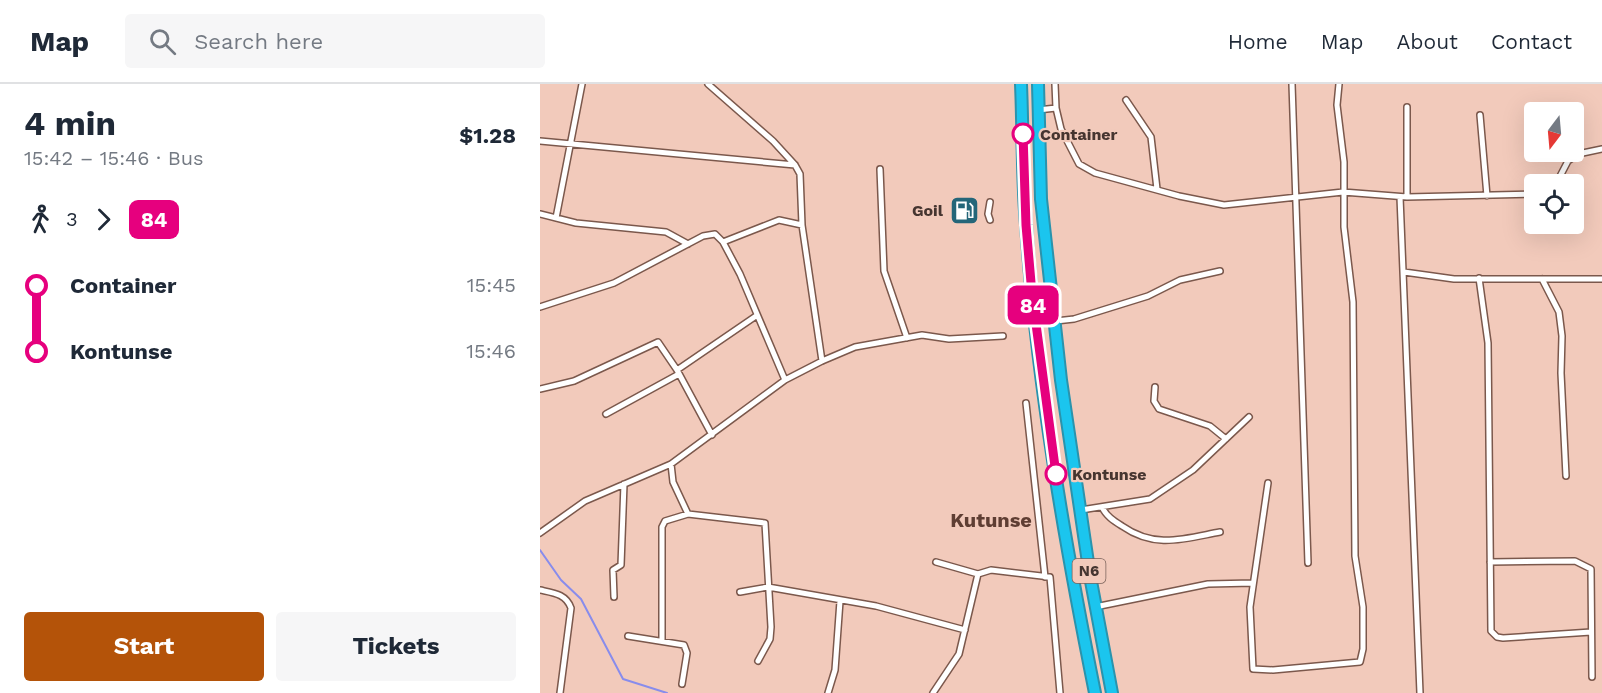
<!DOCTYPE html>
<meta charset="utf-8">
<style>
body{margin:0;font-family:"Work Sans",sans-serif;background:#f6f6f7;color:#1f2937;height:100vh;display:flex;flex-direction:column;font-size:22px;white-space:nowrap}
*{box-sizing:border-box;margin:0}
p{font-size:20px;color:#747a83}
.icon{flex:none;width:33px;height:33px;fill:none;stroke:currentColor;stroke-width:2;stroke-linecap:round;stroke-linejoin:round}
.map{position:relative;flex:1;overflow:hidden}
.drawer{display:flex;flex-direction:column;background:#fff;width:540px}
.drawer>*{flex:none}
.badge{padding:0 12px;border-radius:9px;font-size:21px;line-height:39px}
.needle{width:39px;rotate:196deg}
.buttons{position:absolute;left:984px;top:18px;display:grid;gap:12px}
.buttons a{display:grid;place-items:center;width:60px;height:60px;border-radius:6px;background:#fff;box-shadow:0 6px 24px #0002;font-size:30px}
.map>.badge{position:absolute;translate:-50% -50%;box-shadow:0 0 0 3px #fff}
.legs{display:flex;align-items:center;gap:9px;height:66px;padding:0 24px;font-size:20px}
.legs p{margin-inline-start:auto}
.headline{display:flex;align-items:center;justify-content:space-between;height:102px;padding:0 24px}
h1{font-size:33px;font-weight:700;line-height:45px}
.primary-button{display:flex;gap:12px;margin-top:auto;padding:12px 24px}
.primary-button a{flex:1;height:69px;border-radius:6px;background:#b45309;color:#fff;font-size:24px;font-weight:700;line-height:69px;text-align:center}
.primary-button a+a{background:#f6f6f7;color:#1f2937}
ul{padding:0 24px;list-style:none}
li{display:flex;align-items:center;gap:21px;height:66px;font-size:22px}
li i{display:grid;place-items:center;width:9px;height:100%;margin:0 8px;background:currentColor}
li i::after{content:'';width:15px;height:15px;margin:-8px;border:4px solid;border-radius:50%;background:#fff}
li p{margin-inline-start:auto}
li:first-child i{background:linear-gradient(#0000 50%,currentColor 0)}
li:last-child i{background:linear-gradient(currentColor 50%,#0000 0)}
header{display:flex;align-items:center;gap:36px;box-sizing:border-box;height:84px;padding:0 30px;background:#fff;border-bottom:2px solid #e0e1e3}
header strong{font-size:28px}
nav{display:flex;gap:33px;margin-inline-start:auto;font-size:21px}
.search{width:420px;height:54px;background:#f6f6f7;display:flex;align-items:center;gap:15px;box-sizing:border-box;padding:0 21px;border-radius:6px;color:#747a83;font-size:22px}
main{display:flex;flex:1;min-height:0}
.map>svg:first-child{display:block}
</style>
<header>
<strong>Map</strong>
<div class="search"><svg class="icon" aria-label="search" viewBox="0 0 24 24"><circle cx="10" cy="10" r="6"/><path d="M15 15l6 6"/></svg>Search here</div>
<nav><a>Home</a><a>Map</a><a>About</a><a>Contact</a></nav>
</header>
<main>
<section class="drawer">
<div class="headline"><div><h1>4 min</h1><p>15:42 – 15:46 · Bus</p></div><b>$1.28</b></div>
<div class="legs"><svg class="icon" aria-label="walk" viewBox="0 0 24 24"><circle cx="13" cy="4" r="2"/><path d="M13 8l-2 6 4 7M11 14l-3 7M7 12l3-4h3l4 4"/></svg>3<svg class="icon" aria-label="forward" viewBox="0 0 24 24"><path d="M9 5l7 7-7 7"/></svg><b class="badge" style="background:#e6007e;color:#fff">84</b></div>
<ul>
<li><i style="color:#e6007e"></i><b>Container</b><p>15:45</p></li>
<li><i style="color:#e6007e"></i><b>Kontunse</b><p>15:46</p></li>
</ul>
<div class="primary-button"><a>Start</a><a>Tickets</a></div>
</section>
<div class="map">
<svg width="1062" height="609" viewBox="0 0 1062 609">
<rect width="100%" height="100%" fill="#f2cabb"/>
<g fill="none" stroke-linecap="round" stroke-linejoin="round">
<path stroke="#888cec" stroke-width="2" d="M 0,466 L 21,496 L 41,515 L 83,595 L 127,609"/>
<defs>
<path id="street" d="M 168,0 L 233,57 L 255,81 L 260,90 L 262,141 L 282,277
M 515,0 L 516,24 L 521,45 L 539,80 L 555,89 L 639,112 L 684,121 L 803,108 L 867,113 L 994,110
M 752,0 L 768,479
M 586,16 L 611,53 L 617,105
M 498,26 L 516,24
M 940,31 L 947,112
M 0,57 L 255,81
M 340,85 L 344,187 L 367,254
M 1016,100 L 1028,77 L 1038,70 L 1062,65
M 860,113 L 880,609
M 867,113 L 867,23
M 450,118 L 448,130 L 450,136
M 0,130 L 36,139 L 126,148 L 148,160
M 16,134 L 42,0
M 183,158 L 239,136 L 262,141
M 864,188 L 914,195 L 1062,195
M 939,194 L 948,259 L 951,547 L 957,553 L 963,554 L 1051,548
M 1002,195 L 1019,228 L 1022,252 L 1021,289 L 1026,392
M 0,223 L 74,199 L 163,152 L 175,150 L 183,158 L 200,190 L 245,296
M 516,237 L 534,235 L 608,212 L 640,196 L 680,187
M 137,286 L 216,232
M 615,303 L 614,317 L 619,325 L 670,342 L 686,355
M 0,305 L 34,297 L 118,258 L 137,286 L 172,351
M 486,319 L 505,493
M 66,330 L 139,290
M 131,380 L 133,398 L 148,430
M 728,399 L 710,523 L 713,585 L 733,586 L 820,578 L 823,565 L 823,523 L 815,472 L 813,218 L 804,143 L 804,78 L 797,21 L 799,0
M 562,423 C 566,432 574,437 582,442 C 615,465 643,455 680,448
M 541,426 L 610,415 L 653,386 L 709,333
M 0,449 L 45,417 L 131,380 L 245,296 L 282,277 L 315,263 L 382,251 L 409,255 L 463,252
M 396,478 L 438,490
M 950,478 L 1035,477 L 1051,485 L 1052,593
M 0,506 C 14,509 26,510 31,524 L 20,609
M 200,508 L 228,503 L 336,522 L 425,546
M 74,513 L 73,486 L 81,481 L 84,400
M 555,523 L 668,500 L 713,499
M 88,552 L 144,561 L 147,569 L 142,600
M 122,557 L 122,443 L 125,437 L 148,430 L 225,439 L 231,543 L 230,555 L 218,577
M 288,609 L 295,586 L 300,517
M 393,609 L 419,570 L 438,490 L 451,486 L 510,493 L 520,609"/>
<path id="highway" d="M 481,0 C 483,47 482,94 486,141 C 497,298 524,455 555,609
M 498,0 L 501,115 L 521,296 L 550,492 L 572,609"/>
</defs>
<use href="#street" stroke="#7b584c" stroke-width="8"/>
<use href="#highway" stroke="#2a93ac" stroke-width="14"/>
<use href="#street" stroke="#fff" stroke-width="5"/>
<use href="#highway" stroke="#1bc5ee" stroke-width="10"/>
</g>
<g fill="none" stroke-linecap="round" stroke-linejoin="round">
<defs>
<path id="line-1" d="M 483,50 L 486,141 L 492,210 L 516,390"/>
</defs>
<use href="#line-1" stroke="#fff" stroke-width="14"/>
<use href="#line-1" stroke="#e6007e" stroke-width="9"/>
</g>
<defs>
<symbol id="fuel-square" viewBox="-11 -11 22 22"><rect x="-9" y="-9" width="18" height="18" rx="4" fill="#246679" stroke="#f2cabb"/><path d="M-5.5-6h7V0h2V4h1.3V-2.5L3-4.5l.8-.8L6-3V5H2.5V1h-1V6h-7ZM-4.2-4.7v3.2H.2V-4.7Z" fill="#fff"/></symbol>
</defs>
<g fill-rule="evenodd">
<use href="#fuel-square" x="408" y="110" width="33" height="33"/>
</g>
<g fill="#fff" stroke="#e6007e" stroke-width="3">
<circle cx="483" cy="50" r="10"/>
<circle cx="516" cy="390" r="10"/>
</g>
<g text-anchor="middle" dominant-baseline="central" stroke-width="4.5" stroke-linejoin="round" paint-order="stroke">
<rect fill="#f2cabb" stroke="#7a625a" stroke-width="1.5" x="532.5" y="475" width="33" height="24" rx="4.5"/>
<g font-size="15" font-weight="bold" fill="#463530">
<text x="549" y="487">N6</text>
</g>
<g font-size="16" font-weight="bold" fill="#463530" stroke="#f2cabb" text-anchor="start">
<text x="500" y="50">Container</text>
<text x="532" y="390">Kontunse</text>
</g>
<g font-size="16" font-weight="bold" fill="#463530" stroke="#f2cabb" text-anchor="end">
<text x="403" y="126">Goil</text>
</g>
<g font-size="20" font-weight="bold" fill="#5f3e33" stroke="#f2cabb">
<text x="451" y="436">Kutunse</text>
</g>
</g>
</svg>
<div class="buttons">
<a><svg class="needle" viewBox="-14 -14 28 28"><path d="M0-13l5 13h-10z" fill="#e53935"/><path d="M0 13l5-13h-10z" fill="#747a83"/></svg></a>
<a><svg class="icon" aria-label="locate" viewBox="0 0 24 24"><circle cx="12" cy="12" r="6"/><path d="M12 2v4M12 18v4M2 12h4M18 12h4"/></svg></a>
</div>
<b class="badge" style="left:493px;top:221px;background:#e6007e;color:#fff">84</b>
</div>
</main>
